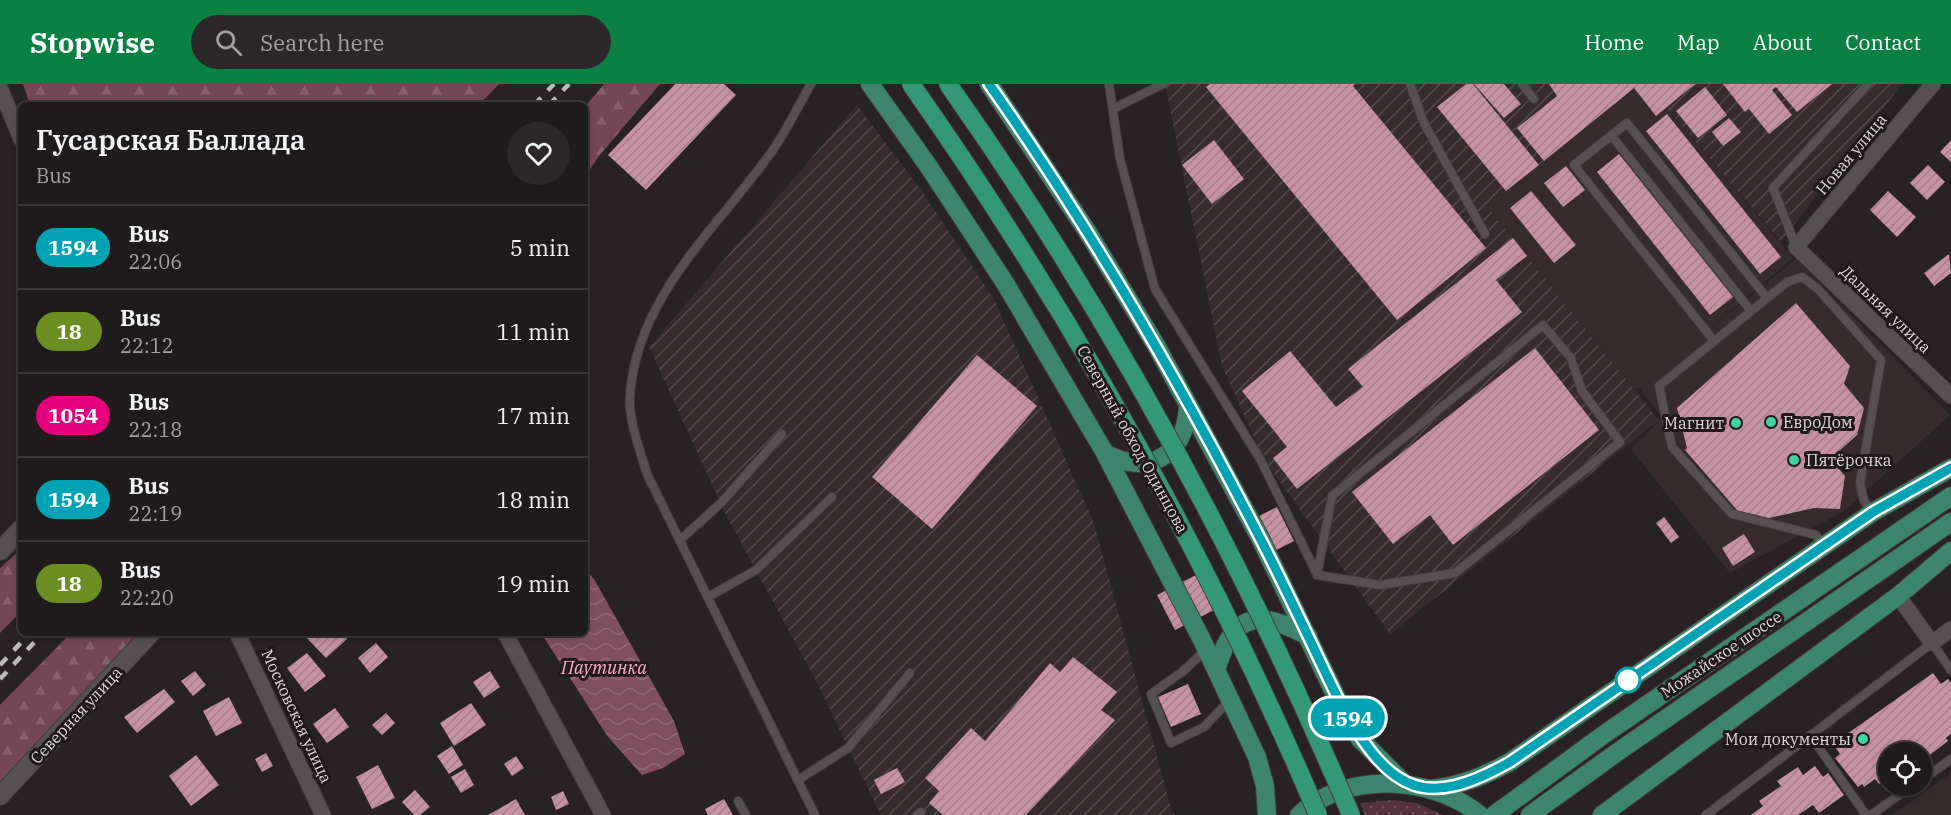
<!DOCTYPE html>
<meta charset="utf-8">
<style>
body{margin:0;font-family:"IBM Plex Serif",serif;background:#2c2728;color:#f1f3f6;height:100vh;display:flex;flex-direction:column;font-size:22px;white-space:nowrap}
*{box-sizing:border-box;margin:0}
p{font-size:20px;color:#a1a1a3}
.icon{flex:none;width:33px;height:33px;fill:none;stroke:currentColor;stroke-width:2;stroke-linecap:round;stroke-linejoin:round}
.map{position:relative;flex:1;overflow:hidden}
.drawer{position:absolute;left:18px;top:18px;width:570px;height:534px;display:flex;flex-direction:column;background:#1f1a1b;border-radius:9px;box-shadow:0 3px 9px #0003,0 0 0 2px #3c383a}
.drawer>*{flex:none}
.badge{padding:0 12px;border-radius:20px;font-size:21px;line-height:39px}
.controls{position:absolute;left:1878px;top:658px;display:grid;gap:12px}
.controls a{display:grid;place-items:center;width:54px;height:54px;border-radius:50%;background:#1f1a1b;box-shadow:0 3px 9px #0003,0 0 0 2px #3c383a;font-size:30px}
.map>.badge{position:absolute;translate:-50% -50%;box-shadow:0 0 0 3px #fff}
.round{display:grid;place-items:center;flex:none;width:63px;height:63px;border-radius:32px;background:#2c2728}
.summary{display:flex;align-items:center;justify-content:space-between;height:102px;padding:0 18px}
h1{font-size:28px;font-weight:600;line-height:45px}
ul{padding:0;list-style:none}
li{display:flex;align-items:center;gap:18px;height:84px;padding:0 18px;border-top:2px solid #3c383a}
li div{flex:1}
li b{display:block;font-size:22px}
li em{font-style:normal}
li .badge{min-width:66px;font-weight:700;text-align:center}
header{display:flex;align-items:center;gap:36px;box-sizing:border-box;height:84px;padding:0 30px;background:#0b8043;color:#fff}
header strong{font-size:28px}
nav{display:flex;gap:33px;margin-inline-start:auto;font-size:21px}
.search{width:420px;height:54px;background:#2c2728;display:flex;align-items:center;gap:15px;box-sizing:border-box;padding:0 21px;border-radius:33px;color:#a1a1a3;font-size:22px}
.map>svg:first-child{display:block}
</style>
<header>
<strong>Stopwise</strong>
<div class="search"><svg class="icon" aria-label="search" viewBox="0 0 24 24"><circle cx="10" cy="10" r="6"/><path d="M15 15l6 6"/></svg>Search here</div>
<nav><a>Home</a><a>Map</a><a>About</a><a>Contact</a></nav>
</header>
<div class="map">
<svg width="1951" height="731" viewBox="0 0 1951 731">
<defs>
<pattern id="industrial-furrows" width="10" height="10" patternUnits="userSpaceOnUse" patternTransform="scale(1.5)"><rect width="10" height="10" fill="#382b2e"/><path d="M-1 1l2-2M0 10L10 0M9 11l2-2" fill="none" stroke="#54494c"/></pattern>
<pattern id="grass-dots" width="8" height="8" patternUnits="userSpaceOnUse" patternTransform="scale(1.5)"><rect width="8" height="8" fill="#55333e"/><path d="M2 2h.1M6 6h.1" fill="none" stroke="#6d5059" stroke-width="1.8" stroke-linecap="round"/></pattern>
<pattern id="forest-firs" width="22" height="20" patternUnits="userSpaceOnUse" patternTransform="scale(1.5)"><rect width="22" height="20" fill="#744756"/><path d="M5 1l3.5 6h-7zM16 11l3.5 6h-7z" fill="#87616e"/></pattern>
<pattern id="water-waves" width="16" height="10" patternUnits="userSpaceOnUse" patternTransform="scale(1.5)"><rect width="16" height="10" fill="#7f5160"/><path d="M0 5q4-4 8 0t8 0" fill="none" stroke="#916976"/></pattern>
<pattern id="building-hatch" width="6" height="6" patternUnits="userSpaceOnUse" patternTransform="scale(1.5)"><rect width="6" height="6" fill="#c592a2"/><path d="M-1 1l2-2M0 6l6-6M5 7l2-2" fill="none" stroke="#a47e8a"/></pattern>
</defs>
<rect width="100%" height="100%" fill="#292224"/>
<path fill="#382b2e" d="M 1640,0 L 1646,0 L 1793,174 L 1703,250 L 1796,175 L 1950,331 L 1844,427 L 1730,489 L 1631,365 L 1662,334 L 1639,303 L 1635,306 L 1487,123 Z
M 1951,689 L 1951,731 L 1892,731 Z"/>
<path fill="url(#industrial-furrows)" d="M 1165,0 L 1640,0 L 1487,123 L 1659,336 L 1390,550 L 1264,376 L 1222,282 Z
M 1646,0 L 1902,0 L 1781,158 Z
M 857,21 L 921,106 L 994,215 L 1094,439 L 1171,724 L 1175,731 L 881,731 L 814,593 L 727,433 L 649,263 Z"/>
<path fill="url(#grass-dots)" d="M 1392,716 L 1417,719 L 1443,731 L 1365,731 L 1360,719 Z"/>
<path fill="url(#forest-firs)" d="M 23,0 L 499,0 L 479,21 L 30,21 Z
M 604,0 L 660,0 L 599,72 L 585,93 L 585,23 Z
M 21,465 L 21,528 L 0,549 L 0,484 Z
M 71,549 L 144,549 L 0,705 L 0,621 Z"/>
<path fill="url(#water-waves)" d="M 585,485 L 594,495 L 674,637 L 685,670 L 663,684 L 642,691 L 608,653 L 541,549 L 585,549 Z"/>
<path fill="url(#building-hatch)" d="M 675,0 L 724,0 L 736,11 L 646,106 L 608,71 Z
M 1210,0 L 1355,0 L 1353,2 L 1486,164 L 1397,236 L 1206,3 Z
M 1466,0 L 1473,0 L 1539,81 L 1506,107 L 1437,23 Z
M 1474,0 L 1504,0 L 1521,20 L 1504,34 Z
M 1549,0 L 1695,0 L 1656,32 L 1634,4 L 1544,77 L 1517,44 L 1557,12 Z
M 1723,0 L 1832,0 L 1797,28 L 1776,3 L 1772,6 L 1792,31 L 1769,50 L 1749,25 L 1745,28 Z
M 1705,3 L 1727,31 L 1698,54 L 1676,27 Z
M 1667,30 L 1781,173 L 1760,190 L 1646,47 Z
M 1729,34 L 1741,48 L 1723,62 L 1712,48 Z
M 1214,56 L 1244,95 L 1212,120 L 1182,81 Z
M 1951,56 L 1951,78 L 1940,68 Z
M 1619,70 L 1733,213 L 1710,231 L 1597,88 Z
M 1928,81 L 1945,98 L 1927,116 L 1910,99 Z
M 1566,82 L 1585,106 L 1563,123 L 1544,99 Z
M 1531,107 L 1576,161 L 1554,179 L 1510,124 Z
M 1888,107 L 1916,133 L 1897,153 L 1870,126 Z
M 1513,154 L 1527,172 L 1496,196 L 1522,228 L 1297,405 L 1273,374 L 1287,363 L 1242,307 L 1290,267 L 1336,323 L 1363,303 L 1348,285 Z
M 1949,170 L 1951,189 L 1934,202 L 1924,189 Z
M 1796,219 L 1850,282 L 1844,300 L 1864,324 L 1857,351 L 1830,375 L 1845,392 L 1840,425 L 1814,424 L 1769,434 L 1743,433 L 1685,366 L 1687,364 L 1677,324 Z
M 1535,264 L 1599,346 L 1453,461 L 1430,431 L 1393,460 L 1352,408 Z
M 977,271 L 1037,322 L 932,445 L 872,393 Z
M 1277,423 L 1294,457 L 1261,474 L 1243,440 Z
M 1664,433 L 1679,453 L 1671,459 L 1656,439 Z
M 1744,450 L 1755,468 L 1733,482 L 1722,464 Z
M 1198,490 L 1216,525 L 1175,546 L 1157,511 Z
M 302,549 L 341,549 L 347,555 L 326,574 Z
M 376,559 L 388,573 L 370,589 L 358,574 Z
M 307,569 L 326,592 L 305,608 L 287,584 Z
M 1073,573 L 1117,608 L 1101,626 L 1115,636 L 1026,731 L 943,731 L 929,719 L 939,707 L 925,694 L 971,644 L 985,657 L 1050,579 L 1060,588 Z
M 195,587 L 206,601 L 193,612 L 181,597 Z
M 490,587 L 500,603 L 484,614 L 473,598 Z
M 1933,589 L 1941,600 L 1948,595 L 1951,599 L 1951,650 L 1946,654 L 1948,657 L 1922,677 L 1922,669 L 1888,669 L 1888,702 L 1884,696 L 1879,700 L 1875,695 L 1864,703 L 1862,700 L 1858,703 L 1835,674 L 1840,670 L 1833,660 Z
M 1188,600 L 1201,630 L 1171,643 L 1158,613 Z
M 164,605 L 175,618 L 137,649 L 124,633 Z
M 229,613 L 242,639 L 216,652 L 203,627 Z
M 471,619 L 486,641 L 454,662 L 440,639 Z
M 335,624 L 349,643 L 327,659 L 313,640 Z
M 386,629 L 395,639 L 382,651 L 372,641 Z
M 452,662 L 463,681 L 449,690 L 437,672 Z
M 266,669 L 273,682 L 262,688 L 255,675 Z
M 196,671 L 219,701 L 191,722 L 169,692 Z
M 516,672 L 524,684 L 512,692 L 504,680 Z
M 378,681 L 395,714 L 372,725 L 356,693 Z
M 1815,682 L 1823,693 L 1828,689 L 1844,711 L 1819,729 L 1813,721 L 1798,731 L 1751,731 L 1763,722 L 1759,717 L 1781,702 L 1777,697 L 1798,683 L 1803,691 Z
M 897,684 L 905,698 L 881,710 L 874,696 Z
M 465,685 L 474,701 L 461,709 L 451,693 Z
M 415,706 L 430,723 L 420,731 L 414,731 L 402,718 Z
M 563,707 L 569,720 L 556,726 L 551,713 Z
M 516,715 L 525,731 L 488,731 Z
M 724,715 L 733,731 L 708,731 L 705,725 Z"/>
<g fill="none" stroke-linecap="round" stroke-linejoin="round">
<defs>
<path id="service" d="M 811,0 C 799,21 788,43 775,63 C 721,141 637,210 630,311 C 628,336 640,366 647,390 L 815,731
M 1109,0 L 1120,75 L 1155,205 L 1260,375 L 1317,490
M 1410,0 L 1423,37 L 1485,150
M 1522,0 L 1534,15
M 1113,25 L 1163,0
M 1611,51 L 1751,227
M 1796,163 L 1773,104 L 1868,0
M 1543,241 L 1571,274 L 1582,307 L 1620,358 L 1455,489 L 1380,501 L 1317,491 L 1332,412 Z
M 1714,257 L 1574,81 L 1627,39 L 1767,214
M 680,456 L 721,419 L 782,350
M 1823,462 L 1816,451 L 1732,430 L 1672,363 L 1659,302 L 1787,198 L 1802,193 L 1818,205 L 1881,276 L 1860,399 L 1864,417 L 1873,428
M 708,513 L 756,486 L 832,413
M 1207,565 L 1182,588 L 1151,610 L 1171,659 L 1204,643 L 1229,617
M 1810,651 L 1866,731
M 798,696 L 848,664 L 910,589
M 1922,696 L 1951,675
M 738,717 L 746,731
M 917,731 L 921,728
M 1706,731 L 1932,559 L 1951,586
M 1871,731 L 1912,702"/>
<path id="minor" d="M 1933,0 L 1796,163 L 1951,312
M 0,4 L 21,55
M 1898,512 L 1932,559 L 1951,545
M 237,549 L 323,731
M 505,549 L 603,731"/>
<path id="tertiary" d="M 0,467 L 21,445
M 0,712 L 151,549"/>
<path id="primary" d="M 870,0 L 929,83 L 1005,199 L 1105,369 L 1202,556 L 1257,673 L 1265,702 L 1267,731
M 989,0 L 1087,147 L 1157,263 L 1260,454 L 1343,627 L 1360,655 L 1405,700
M 1105,369 C 1148,393 1185,372 1188,323
M 1216,585 C 1220,575 1223,564 1229,555 C 1250,521 1282,539 1308,552
M 1430,705 C 1460,702 1484,692 1510,678 L 1873,428 L 1951,384
M 1299,731 C 1345,687 1432,691 1480,731
M 1494,731 L 1606,649 L 1951,412
M 1530,731 L 1619,667 L 1951,438
M 1602,731 L 1898,512 L 1951,467"/>
</defs>
<use href="#service" stroke="#433c3e" stroke-width="10"/>
<use href="#minor" stroke="#433c3e" stroke-width="17"/>
<use href="#tertiary" stroke="#433c3e" stroke-width="20"/>
<use href="#primary" stroke="#433c3e" stroke-width="20"/>
<use href="#service" stroke="#584f52" stroke-width="8"/>
<use href="#minor" stroke="#584f52" stroke-width="15"/>
<use href="#tertiary" stroke="#584f52" stroke-width="18"/>
<use href="#primary" stroke="#3d856e" stroke-width="18"/>
<path stroke="#bdb8b9" stroke-width="4.5" stroke-dasharray="10 10" stroke-linecap="butt" d="M 534,21 L 554,0
M 549,21 L 569,0
M 0,581 L 30,549
M 0,595 L 43,549"/>
<defs>
<path id="trunk-bridge" d="M 911,0 C 1072,229 1208,473 1318,731
M 948,0 C 1109,228 1242,474 1351,731"/>
</defs>
<use href="#trunk-bridge" stroke="#433c3e" stroke-width="20" stroke-linecap="butt"/>
<use href="#trunk-bridge" stroke="#349777" stroke-width="18"/>
</g>
<g fill="none" stroke-linecap="round" stroke-linejoin="round">
<defs>
<path id="line" d="M 989,0 C 1091,145 1180,298 1261,456 C 1290,512 1316,570 1344,627 C 1392,708 1425,726 1510,678 L 1873,428 L 1951,384"/>
</defs>
<use href="#line" stroke="#fff" stroke-width="14"/>
<use href="#line" stroke="#00a3b4" stroke-width="9"/>
</g>
<g fill="#3ed4a3" stroke="#20181b" stroke-width="2">
<circle cx="1771" cy="338" r="6"/>
<circle cx="1736" cy="339" r="6"/>
<circle cx="1794" cy="376" r="6"/>
<circle cx="1863" cy="655" r="6"/>
</g>
<circle fill="#fff" stroke="#00a3b4" stroke-width="3" cx="1628" cy="596" r="12"/>
<g text-anchor="middle" dominant-baseline="central" stroke-width="6" stroke-linejoin="round" paint-order="stroke">
<g font-size="16" fill="#ddd8d9" stroke="#20181b">
<text transform="translate(1851 70) rotate(-50)">Новая улица</text>
<text transform="translate(1886 225) rotate(44)">Дальняя улица</text>
<text transform="translate(1133 355) rotate(61)">Северный обход Одинцова</text>
<text transform="translate(1721 570) rotate(-34)">Можайское шоссе</text>
<text transform="translate(76 631) rotate(-47)">Северная улица</text>
<text transform="translate(297 632) rotate(65)">Московская улица</text>
</g>
<g font-size="16" fill="#ddd8d9" stroke="#20181b" text-anchor="start">
<text x="1783" y="338">ЕвроДом</text>
<text x="1724" y="339" text-anchor="end">Магнит</text>
<text x="1806" y="376">Пятёрочка</text>
<text x="1851" y="655" text-anchor="end">Мои документы</text>
</g>
<g font-size="18" font-style="italic" fill="#fbaec7" stroke="#20181b">
<text x="604" y="583">Паутинка</text>
</g>
</g>
</svg>
<div class="controls">
<a><svg class="icon" aria-label="locate" viewBox="0 0 24 24"><circle cx="12" cy="12" r="6"/><path d="M12 2v4M12 18v4M2 12h4M18 12h4"/></svg></a>
</div>
<b class="badge" style="left:1348px;top:634px;background:#00a3b4;color:#fff">1594</b>
<section class="drawer">
<div class="summary"><div><h1>Гусарская Баллада</h1><p>Bus</p></div><a class="round"><svg class="icon" aria-label="heart" viewBox="0 0 24 24"><path d="M12 20l-8-8c-3-5 5-10 8-4 3-6 11-1 8 4z"/></svg></a></div>
<ul>
<li><span class="badge" style="background:#00a3b4;color:#fff">1594</span><div><b>Bus</b><p>22:06</p></div><em>5 min</em></li>
<li><span class="badge" style="background:#6b8e23;color:#fff">18</span><div><b>Bus</b><p>22:12</p></div><em>11 min</em></li>
<li><span class="badge" style="background:#e6007e;color:#fff">1054</span><div><b>Bus</b><p>22:18</p></div><em>17 min</em></li>
<li><span class="badge" style="background:#00a3b4;color:#fff">1594</span><div><b>Bus</b><p>22:19</p></div><em>18 min</em></li>
<li><span class="badge" style="background:#6b8e23;color:#fff">18</span><div><b>Bus</b><p>22:20</p></div><em>19 min</em></li>
</ul>
</section>
</div>
